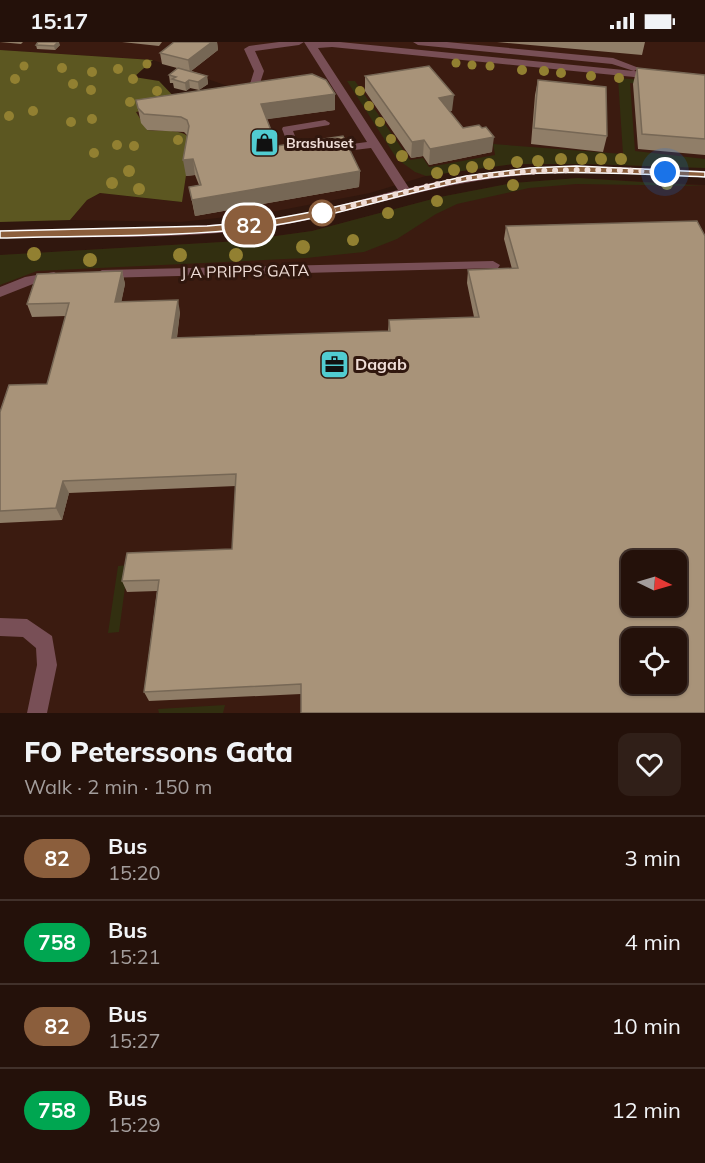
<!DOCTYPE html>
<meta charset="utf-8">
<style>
body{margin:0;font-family:Mulish,sans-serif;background:#301f18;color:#f1f3f6;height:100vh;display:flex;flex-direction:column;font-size:22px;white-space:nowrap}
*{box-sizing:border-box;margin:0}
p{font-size:20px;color:#a39d9c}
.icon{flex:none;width:33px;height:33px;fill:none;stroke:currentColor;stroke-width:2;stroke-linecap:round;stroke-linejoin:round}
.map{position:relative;height:671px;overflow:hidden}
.panel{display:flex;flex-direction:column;background:#24110a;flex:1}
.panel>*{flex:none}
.badge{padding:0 12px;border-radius:20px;font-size:21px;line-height:39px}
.needle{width:39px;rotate:95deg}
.tools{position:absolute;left:621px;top:508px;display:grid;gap:12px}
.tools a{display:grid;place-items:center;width:66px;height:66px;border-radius:12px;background:#24110a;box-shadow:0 2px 4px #0004,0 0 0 2px #41312b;font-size:30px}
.you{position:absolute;width:30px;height:30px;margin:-15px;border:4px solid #fff;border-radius:50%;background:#1a73e8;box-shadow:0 0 0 9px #1a73e833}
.map>.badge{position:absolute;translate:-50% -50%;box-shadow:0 0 0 3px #fff}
.round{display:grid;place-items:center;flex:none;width:63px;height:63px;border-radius:12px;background:#301f18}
.headline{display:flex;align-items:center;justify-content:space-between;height:102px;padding:0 24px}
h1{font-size:28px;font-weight:800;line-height:45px}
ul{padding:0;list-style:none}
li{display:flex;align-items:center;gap:18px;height:84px;padding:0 24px;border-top:2px solid #41312b}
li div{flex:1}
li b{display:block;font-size:22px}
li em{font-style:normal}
li .badge{min-width:66px;font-weight:700;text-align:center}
.status{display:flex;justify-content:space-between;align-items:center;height:42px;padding:0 30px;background:#24110a;direction:ltr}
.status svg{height:16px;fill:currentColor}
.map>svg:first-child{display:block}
</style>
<div class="status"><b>15:17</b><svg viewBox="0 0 49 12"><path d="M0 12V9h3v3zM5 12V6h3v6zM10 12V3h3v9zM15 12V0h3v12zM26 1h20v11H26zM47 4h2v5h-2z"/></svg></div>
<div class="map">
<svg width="705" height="671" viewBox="0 0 705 671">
<rect width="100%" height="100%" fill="#30170e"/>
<path fill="#3b1b10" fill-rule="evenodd" d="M 0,0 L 705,0 L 705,126 L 588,122 L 513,122 L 426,134 L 370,151 L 271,170 L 181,180 L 70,178 L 87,158 L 100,151 L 181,160 L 163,90 L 147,88 L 135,70 L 242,49 L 153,18 L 0,8 Z
M 578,136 L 705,143 L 705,671 L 0,671 L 0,213 L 239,199 L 312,189 L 440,155 L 513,141 ZM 632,519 L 676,519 L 676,564 L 632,564 ZM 632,597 L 676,597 L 676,642 L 632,642 Z"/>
<path fill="#322f10" d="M 618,36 L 702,43 L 701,47 L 630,41 L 635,109 L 705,117 L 705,126 L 588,122 L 513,122 L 426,134 L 415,130 L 397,117 L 347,39 L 355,39 L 410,118 L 423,116 L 429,125 L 495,113 L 493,102 L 623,112 Z
M 578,136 L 705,144 L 576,142 L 529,146 L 457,162 L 436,172 L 397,197 L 364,210 L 306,216 L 37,229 L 0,243 L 0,213 L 239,199 L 312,189 L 440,155 L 513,141 Z
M 128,523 L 119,590 L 108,591 L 118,524 Z
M 225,663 L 223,671 L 159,671 L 158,667 Z"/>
<path fill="#5c5721" d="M 0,8 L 153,18 L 134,35 L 159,39 L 179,60 L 136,70 L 147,88 C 161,90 187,85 191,100 L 182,160 L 100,151 L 87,158 L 70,178 L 0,180 Z"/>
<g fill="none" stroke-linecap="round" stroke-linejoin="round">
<path fill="#784f56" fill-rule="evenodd" d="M 279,0 L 304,0 L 299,3 L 255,9 L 264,29 L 259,44 L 251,44 L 250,42 L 254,29 L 244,7 L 249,4 Z
M 304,0 L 340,0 L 654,31 L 659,34 L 654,37 L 332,5 L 318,6 L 409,146 C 509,121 603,123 705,129 L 705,135 C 625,131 545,126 465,141 C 397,153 332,176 263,186 C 176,198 87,194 0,196 L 0,188 C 87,187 174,189 260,178 C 307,173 353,160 398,148 L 371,106 L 329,111 L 323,108 L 329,105 L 367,100 Z
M 413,0 L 447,0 L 613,16 L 639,26 L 634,29 L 612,22 L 418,3 Z
M 325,78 L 330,81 L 329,83 L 293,89 L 301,109 L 310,110 L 312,112 L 306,115 L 293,115 L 282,87 L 283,85 Z
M 493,219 L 500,223 L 498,226 L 102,236 L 95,232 L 102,228 Z
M 54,230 L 61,234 L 59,237 L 33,242 L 0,255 L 0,245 L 25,235 Z
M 0,576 L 27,577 L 52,594 L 57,623 L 47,671 L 27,671 L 37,623 L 36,606 L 23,595 L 0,594 Z"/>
</g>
<g fill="#928031">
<circle cx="456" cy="21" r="4.5"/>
<circle cx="147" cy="22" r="4.5"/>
<circle cx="472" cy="23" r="4.5"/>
<circle cx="24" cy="24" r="4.5"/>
<circle cx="490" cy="24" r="4.5"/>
<circle cx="62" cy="26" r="5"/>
<circle cx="118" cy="27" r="5"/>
<circle cx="522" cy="28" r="5"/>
<circle cx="544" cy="29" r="5"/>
<circle cx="92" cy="30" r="5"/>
<circle cx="561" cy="31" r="5"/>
<circle cx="591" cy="34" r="5"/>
<circle cx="619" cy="36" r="5"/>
<circle cx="15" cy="37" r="5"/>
<circle cx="133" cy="37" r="5"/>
<circle cx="73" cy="42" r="5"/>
<circle cx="91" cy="48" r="5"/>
<circle cx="157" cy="49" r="5"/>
<circle cx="360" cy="49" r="5"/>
<circle cx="130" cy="60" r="5"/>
<circle cx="369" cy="64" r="5"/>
<circle cx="33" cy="69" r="5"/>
<circle cx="9" cy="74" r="5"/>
<circle cx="92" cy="77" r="5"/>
<circle cx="71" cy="80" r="5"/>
<circle cx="380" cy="80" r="5"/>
<circle cx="391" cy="97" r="5"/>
<circle cx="178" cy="98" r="5"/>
<circle cx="117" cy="103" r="5"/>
<circle cx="134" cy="104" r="5"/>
<circle cx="94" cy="111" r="5"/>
<circle cx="402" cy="114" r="6"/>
<circle cx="561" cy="117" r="6"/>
<circle cx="582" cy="117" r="6"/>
<circle cx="601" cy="117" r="6"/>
<circle cx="621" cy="117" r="6"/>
<circle cx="538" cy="119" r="6"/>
<circle cx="517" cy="120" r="6"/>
<circle cx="489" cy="122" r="6"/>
<circle cx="472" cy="125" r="6"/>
<circle cx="454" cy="128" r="6"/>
<circle cx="129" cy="129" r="6"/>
<circle cx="437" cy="131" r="6"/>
<circle cx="112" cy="141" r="6"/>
<circle cx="667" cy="142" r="6"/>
<circle cx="513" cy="143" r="6"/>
<circle cx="139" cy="147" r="6"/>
<circle cx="437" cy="159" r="6"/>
<circle cx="388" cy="171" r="6"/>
<circle cx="353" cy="198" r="6"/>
<circle cx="303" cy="205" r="7"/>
<circle cx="34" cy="212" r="7"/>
<circle cx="180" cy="213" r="7"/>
<circle cx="236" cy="213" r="7"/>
<circle cx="90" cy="218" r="7"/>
</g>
<path fill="#907e68" d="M 0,0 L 23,0 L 21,2 Z
M 122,0 L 162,0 L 159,4 Z
M 174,0 L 217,0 L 218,8 L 191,29 L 207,34 L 208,42 L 199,48 L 190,46 L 186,49 L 174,46 L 173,41 L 170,41 L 169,33 L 177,26 L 162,22 L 160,11 Z
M 497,0 L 645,0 L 642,13 Z
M 36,3 L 60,3 L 55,8 L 37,7 Z
M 637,26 L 705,33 L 705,113 L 638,107 L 633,42 Z
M 365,34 L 452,69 L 449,69 L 463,86 L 492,110 L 429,123 L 423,114 L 411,116 L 365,49 Z
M 538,38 L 607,94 L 603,110 L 531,102 L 535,53 Z
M 136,58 L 335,68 L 266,77 L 277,104 L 360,129 L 359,145 L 195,174 L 189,145 L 199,143 L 195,133 L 186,134 L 187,93 L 184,90 L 147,88 L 141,81 Z
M 697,179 L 301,652 L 149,659 L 144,650 L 157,549 L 127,550 L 122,539 L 232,507 L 236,444 L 69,451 L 62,478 L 0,481 L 0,370 L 47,342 L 66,274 L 32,275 L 27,262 L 122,229 L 125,242 L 121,260 L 180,270 L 177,296 L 388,289 L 389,278 L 474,275 L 467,241 L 468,228 L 512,227 L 504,197 L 506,184 Z"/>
<path fill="#766755" d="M 58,0 L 59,0 L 60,3 L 55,8 L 54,4 Z
M 212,0 L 217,0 L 218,8 L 190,30 L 188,18 Z
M 207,34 L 208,42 L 199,48 L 198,40 Z
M 189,38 L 190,46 L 186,49 L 185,41 Z
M 335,52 L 335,68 L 262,78 L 261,62 Z
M 454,53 L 452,69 L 437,71 L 439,56 Z
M 494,95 L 492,110 L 429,123 L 430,107 Z
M 424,98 L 423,114 L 411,116 L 412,100 Z
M 193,117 L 195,133 L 186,134 L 183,118 Z
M 360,129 L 359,145 L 195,174 L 192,158 Z
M 122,229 L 125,242 L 119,272 L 115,260 Z
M 178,258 L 180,270 L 175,309 L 172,296 Z
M 63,439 L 69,451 L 62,478 L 56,466 Z"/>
<path fill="#a89379" stroke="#766755" stroke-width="1.5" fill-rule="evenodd" d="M 38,0 L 58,0 L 54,4 L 36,3 Z
M 174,0 L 212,0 L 188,18 L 160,11 Z
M 429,24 L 454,53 L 439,56 L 463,86 L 479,83 L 482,86 L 486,85 L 494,95 L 430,107 L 424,98 L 412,100 L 365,34 Z
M 178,26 L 207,34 L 198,40 L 189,38 L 185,41 L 172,37 L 176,35 L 169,33 Z
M 637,26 L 705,33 L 705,97 L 642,92 Z
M 312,32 L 326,38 L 335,52 L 261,62 L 277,104 L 343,94 L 360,129 L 192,158 L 189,145 L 201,143 L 193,117 L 183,118 L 189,84 L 187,78 L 181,75 L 144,72 L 138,66 L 136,58 Z
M 538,38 L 606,45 L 607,94 L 534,86 Z
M 697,179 L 705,194 L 705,671 L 301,671 L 301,642 L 144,650 L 159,538 L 122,539 L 127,511 L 232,507 L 236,432 L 63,439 L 56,466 L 0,469 L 0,370 L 9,343 L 47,342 L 69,261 L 27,262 L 37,232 L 122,229 L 115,260 L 178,258 L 172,296 L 390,289 L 389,278 L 479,275 L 468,228 L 518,226 L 506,184 ZM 632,519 L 676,519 L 676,564 L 632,564 ZM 632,597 L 676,597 L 676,642 L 632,642 Z"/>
<path fill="#8b5e3c" stroke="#fff" stroke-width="1.5" d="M 576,124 L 705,130 L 705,135 C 625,132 545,125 466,139 C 397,152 331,176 262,185 C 176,196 87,193 0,196 L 0,189 L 207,184 L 263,179 L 322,168 L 466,134 L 530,126 Z"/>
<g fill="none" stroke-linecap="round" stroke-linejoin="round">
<path stroke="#efddd7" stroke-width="6" stroke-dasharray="0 10.8" d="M 322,171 C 371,160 420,144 469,136 C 535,126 599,127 665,130"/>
</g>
<defs>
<symbol id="shop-square" viewBox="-11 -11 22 22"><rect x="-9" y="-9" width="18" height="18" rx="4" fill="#51ccd1" stroke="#30170e"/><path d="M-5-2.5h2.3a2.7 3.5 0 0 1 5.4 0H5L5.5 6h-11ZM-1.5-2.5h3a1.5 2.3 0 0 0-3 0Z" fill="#111"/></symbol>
<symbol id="office-square" viewBox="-11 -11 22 22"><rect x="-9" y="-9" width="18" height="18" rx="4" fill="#51ccd1" stroke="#30170e"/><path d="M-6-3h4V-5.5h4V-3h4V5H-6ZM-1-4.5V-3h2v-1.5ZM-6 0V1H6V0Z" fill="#111"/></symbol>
</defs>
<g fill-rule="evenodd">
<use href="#shop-square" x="248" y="84" width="33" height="33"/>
<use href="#office-square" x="318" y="306" width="33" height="33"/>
</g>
<circle fill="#fff" stroke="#8b5e3c" stroke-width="3" cx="322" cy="171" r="12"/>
<g text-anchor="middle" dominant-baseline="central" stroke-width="6" stroke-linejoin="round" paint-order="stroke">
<g font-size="14" font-weight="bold" fill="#efddd7" stroke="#30170e" text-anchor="start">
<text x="286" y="101">Brashuset</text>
</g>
<g font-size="16" fill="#efddd7" stroke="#30170e">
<text transform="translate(245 229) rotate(-1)">J A PRIPPS GATA</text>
</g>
<g font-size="16" font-weight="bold" fill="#efddd7" stroke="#30170e" text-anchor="start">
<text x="355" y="322">Dagab</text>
</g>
</g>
</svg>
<div class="tools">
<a><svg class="needle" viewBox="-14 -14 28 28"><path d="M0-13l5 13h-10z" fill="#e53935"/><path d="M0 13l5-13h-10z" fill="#a39d9c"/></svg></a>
<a><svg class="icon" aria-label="locate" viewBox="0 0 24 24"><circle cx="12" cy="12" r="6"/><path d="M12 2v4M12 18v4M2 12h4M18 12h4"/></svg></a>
</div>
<div class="you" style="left:665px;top:130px"></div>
<b class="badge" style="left:249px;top:183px;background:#8b5e3c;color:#fff">82</b>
</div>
<section class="panel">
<div class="headline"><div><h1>FO Peterssons Gata</h1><p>Walk · 2 min · 150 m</p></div><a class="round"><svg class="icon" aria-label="heart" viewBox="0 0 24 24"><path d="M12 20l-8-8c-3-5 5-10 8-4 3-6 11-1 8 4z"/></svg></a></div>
<ul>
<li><span class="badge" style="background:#8b5e3c;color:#fff">82</span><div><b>Bus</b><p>15:20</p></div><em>3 min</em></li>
<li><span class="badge" style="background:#00a651;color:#fff">758</span><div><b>Bus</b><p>15:21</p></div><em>4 min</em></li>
<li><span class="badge" style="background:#8b5e3c;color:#fff">82</span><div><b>Bus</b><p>15:27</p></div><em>10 min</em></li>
<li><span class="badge" style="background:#00a651;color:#fff">758</span><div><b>Bus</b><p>15:29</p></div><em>12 min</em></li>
</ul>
</section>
